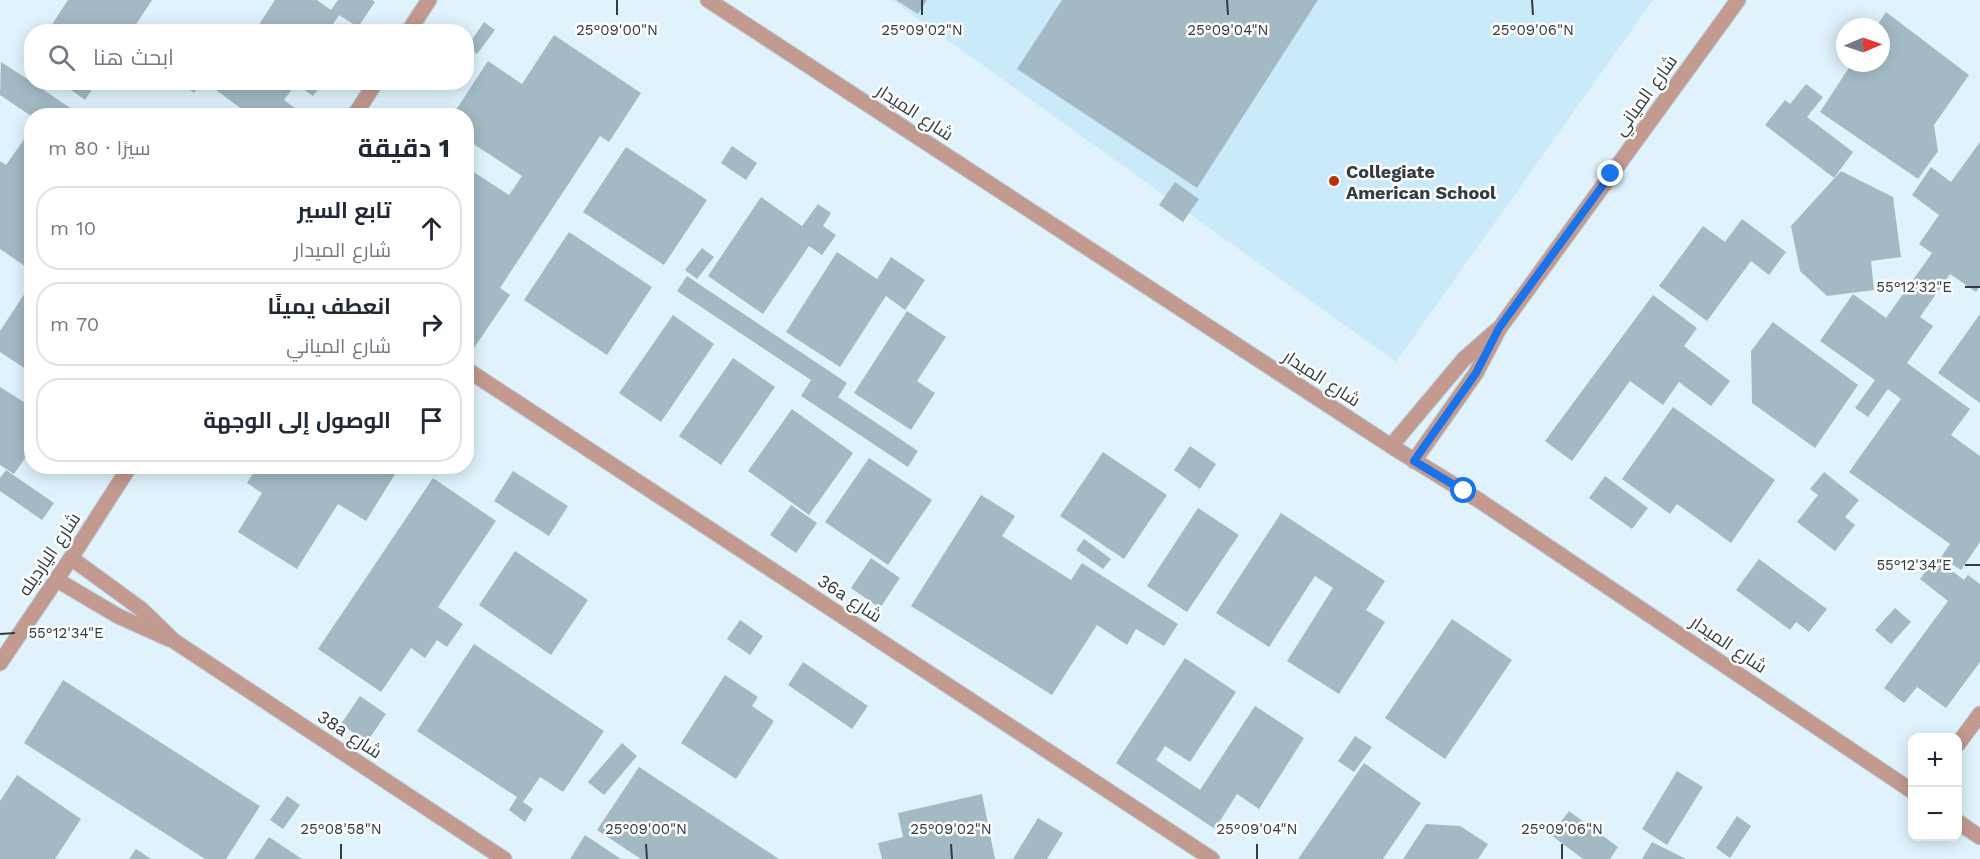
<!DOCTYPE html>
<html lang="ar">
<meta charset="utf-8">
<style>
:root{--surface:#fff;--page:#f2f2f3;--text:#1f2937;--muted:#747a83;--line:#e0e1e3}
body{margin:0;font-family:"Work Sans",Cairo,sans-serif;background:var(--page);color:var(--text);direction:rtl}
.controls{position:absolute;right:18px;bottom:18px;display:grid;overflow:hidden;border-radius:12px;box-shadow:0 3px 15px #0003}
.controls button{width:54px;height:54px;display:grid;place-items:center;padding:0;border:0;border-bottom:2px solid var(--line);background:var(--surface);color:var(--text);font:30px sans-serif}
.compass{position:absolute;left:1836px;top:18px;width:54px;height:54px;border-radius:50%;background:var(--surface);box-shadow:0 3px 15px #0003;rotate:88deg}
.stop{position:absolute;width:18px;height:18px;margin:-14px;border:4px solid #1a73e8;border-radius:50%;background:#fff}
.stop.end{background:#1a73e8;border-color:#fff;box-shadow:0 2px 6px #0008}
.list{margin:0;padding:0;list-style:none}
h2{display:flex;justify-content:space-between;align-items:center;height:78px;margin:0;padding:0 24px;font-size:26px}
h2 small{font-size:20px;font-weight:400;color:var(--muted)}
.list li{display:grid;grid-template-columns:39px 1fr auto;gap:18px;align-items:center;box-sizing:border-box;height:84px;margin:0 12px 12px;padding:0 12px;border:2px solid var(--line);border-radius:24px}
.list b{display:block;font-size:22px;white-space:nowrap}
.list p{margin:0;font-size:20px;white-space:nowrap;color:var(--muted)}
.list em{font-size:20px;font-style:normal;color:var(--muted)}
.icon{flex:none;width:33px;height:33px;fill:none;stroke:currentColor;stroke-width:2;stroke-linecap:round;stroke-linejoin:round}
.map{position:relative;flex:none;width:1980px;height:859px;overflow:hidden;direction:ltr}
.search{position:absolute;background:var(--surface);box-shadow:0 3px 15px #0003;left:24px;top:24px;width:450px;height:66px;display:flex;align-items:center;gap:15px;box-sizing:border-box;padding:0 21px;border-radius:24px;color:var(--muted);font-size:22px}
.panel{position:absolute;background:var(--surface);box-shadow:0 3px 15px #0003;left:24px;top:108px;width:450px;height:366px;border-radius:24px;direction:rtl}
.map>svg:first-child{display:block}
</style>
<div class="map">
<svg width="1980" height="859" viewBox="0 0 1980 859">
<rect width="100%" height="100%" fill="#e0f3fd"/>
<path fill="#caeafa" d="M892,0H1653L1396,362Z"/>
<path fill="#a3bac5" d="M68,0H152L131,32H47Z
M275,0H317L331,10L338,0H372L375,2L358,27L339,15L328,32H272L260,23Z
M896,0H927L918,14Z
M1062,0H1318L1197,188L1017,69Z
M1886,12L1969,75L1934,125L1938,151L1918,179L1820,112L1852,63H1881V27H1876Z
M484,22L495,30L477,54L467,47Z
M554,35L641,93L609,142L600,136L500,288L510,295L474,348L466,343V260L468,257L466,255V167L509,195L522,176L466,139V116H452L488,61L522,84Z
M1,62L32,82L82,116H31L0,95Z
M60,82H97L85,100Z
M180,82H201L194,93Z
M222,82H323L313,96L296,84L284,100L299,111L296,116H251L216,90Z
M1806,84L1823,97L1807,117L1853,152L1834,178L1765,125L1785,100L1790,104Z
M30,131L32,132V271L0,249V161L6,165Z
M1980,142V286L1976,292L1950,274L1920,317L1933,326L1907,363L1970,409L1951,435L1980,456V542L1961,570L1941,557L1950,544L1849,472L1901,399L1888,389L1868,417L1855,408L1875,380L1820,341L1853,294L1886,318L1932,253L1919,244L1939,215L1912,195L1931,167L1951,182Z
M732,146L757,163L746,180L721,163Z
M626,147L707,200L664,265L583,212Z
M1841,171L1893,197L1901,257L1871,261L1874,290L1827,296L1800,271L1791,226Z
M1175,182L1199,199L1183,222L1159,205Z
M761,197L802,226L818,204L831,213L823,226L836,235L822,255L809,246L763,314L708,276Z
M1742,219L1786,252L1769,275L1751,261L1707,321L1659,286L1703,226L1725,242Z
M569,232L652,287L607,355L524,300Z
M702,248L714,257L697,279L685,270Z
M837,252L877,279L891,257L925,280L905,310L886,296L840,367L786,332Z
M687,276L847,383L838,397L918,451L908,467L801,396L811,380L677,291Z
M25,293L32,297V373L0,352V331Z
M1653,295L1697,328L1684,346L1730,381L1711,406L1679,382L1663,405L1630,381L1572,461L1545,441Z
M907,311L946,337L917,381L935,393L911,430L854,393Z
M1980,314V403L1938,373Z
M673,315L714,344L661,422L619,393Z
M1773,322L1858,385L1815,448L1752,403L1751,351Z
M733,358L775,387L721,465L679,436Z
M0,387L32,407V448L14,474L0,465Z
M1673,407L1775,480L1731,543L1677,504L1670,514L1622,479Z
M792,409L853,453L809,515L748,471Z
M1190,446L1216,464L1200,489L1174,470Z
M1103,452L1167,495L1124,559L1060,516Z
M869,458L932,500L888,565L825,522Z
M257,466H400L366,521L338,504L297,569L238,532L262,493L247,483Z
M6,470L54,503L42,520L0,491V478Z
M513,471L568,506L549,536L494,501Z
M1824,472L1859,500L1845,517L1855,525L1835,551L1797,522L1818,495L1810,489Z
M1605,476L1648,508L1632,529L1589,498Z
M433,478L496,521L438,607L463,624L447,647L437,640L425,658L411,648L381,692L318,649Z
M981,495L1015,516L1002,536L1071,580L1082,563L1178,624L1164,646L1136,629L1127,645L1097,625L1052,695L911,606Z
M791,505L817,523L796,553L770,535Z
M1198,508L1239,535L1187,612L1147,586Z
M1281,513L1385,581L1366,610L1385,622L1339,694L1287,661L1333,588L1315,576L1269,647L1216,613Z
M1084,539L1111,559L1103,569L1076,550Z
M515,551L588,600L551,655L479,605Z
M871,558L900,578L880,608L851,588Z
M1935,558L1964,580L1968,575L1980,584V662L1946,708L1917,687L1904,703L1884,688L1948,601L1920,579Z
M1759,559L1827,609L1809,632L1796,622L1790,630L1736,590Z
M1895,608L1911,622L1891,644L1875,630Z
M1452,619L1512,660L1445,759L1385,718Z
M740,620L763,636L750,655L727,639Z
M474,644L604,731L563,792L540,777L523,802L533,809L525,822L509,810L517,797L417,731Z
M1185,658L1236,692L1190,762L1165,746L1156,760L1200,790L1255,706L1304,738L1259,809L1237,794L1215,829L1116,763Z
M803,662L868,706L852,729L788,685Z
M725,675L758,697L752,706L774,721L736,779L681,743Z
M63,680L260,806L226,859H205L24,743Z
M360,696L386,714L367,742L341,724Z
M1355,736L1372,747L1354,772L1338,761Z
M622,743L637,756L604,795L588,782Z
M1364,763L1421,803L1383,859H1298Z
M639,767L779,859H641L597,830Z
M1677,771L1703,787L1667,845L1642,829Z
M17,775L81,819L55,859H0V801Z
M982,794L995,859H882L878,843L903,837L898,813Z
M287,796L300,805L283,829L270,820Z
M1569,811L1618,847L1610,859H1583L1551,835Z
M1737,816L1751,826L1730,858L1716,848Z
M1038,818L1063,833L1047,859H1013Z
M1426,824L1460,826L1488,844L1478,859H1403Z
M585,835L621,859H570Z
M269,837L302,859H254Z
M1652,842L1686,859H1642Z
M136,849L151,859H129Z"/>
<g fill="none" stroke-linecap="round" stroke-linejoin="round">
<g stroke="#bdced7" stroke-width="17">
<path id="minor" d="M708,0L1391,446L1480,501L1912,791
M408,32L429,0
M354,116L376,82
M466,369L1212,859
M1391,446L1464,359L1497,330
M1414,461L1476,373L1499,329L1738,0
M71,558L141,609L174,641L504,859
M57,580L118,616L169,639
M0,663L71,558L130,466
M1958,744L1980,714
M1958,822L1980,837"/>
</g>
<use href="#minor" stroke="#c29a90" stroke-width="15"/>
</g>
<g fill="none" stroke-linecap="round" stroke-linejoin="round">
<path stroke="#1a73e8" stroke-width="8" d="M1464,491L1414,461L1476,373L1499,328L1611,174"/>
</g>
<path fill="none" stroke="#333c41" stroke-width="2" d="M617,0V15M922,0V15M1227,0L1228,15M1532,0L1533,15M1965,287H1980M1965,565H1980M0,634L15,633M341,844V859M646,844L647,859M951,844L952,859M1257,844V859M1562,844V859"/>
<circle fill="#b93003" stroke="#fcfcfc" stroke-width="2" cx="1334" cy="181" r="6"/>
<g text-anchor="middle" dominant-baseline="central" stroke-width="5" stroke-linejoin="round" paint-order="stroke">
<g font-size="18" fill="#333c41" stroke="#fcfcfc">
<text transform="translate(1645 95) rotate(-54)">شارع المياني</text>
<text transform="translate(915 112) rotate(33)">شارع الميدار</text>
<text transform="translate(1322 378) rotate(33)">شارع الميدار</text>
<text transform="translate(49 554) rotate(-56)">شارع اليارديله</text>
<text transform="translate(850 598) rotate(33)">36a شارع</text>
<text transform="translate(1729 644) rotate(34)">شارع الميدار</text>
<text transform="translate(350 734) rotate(33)">38a شارع</text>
</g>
<g font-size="18" font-weight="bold" fill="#333c41" stroke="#fcfcfc" text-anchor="start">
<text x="1346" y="171">Collegiate<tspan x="1346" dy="21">American School</tspan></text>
</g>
</g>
<g font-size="15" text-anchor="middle" fill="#333c41" stroke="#fcfcfc" stroke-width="5" stroke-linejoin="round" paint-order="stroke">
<text x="617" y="35">25°09'00"N</text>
<text x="922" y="35">25°09'02"N</text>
<text x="1228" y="35">25°09'04"N</text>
<text x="1533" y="35">25°09'06"N</text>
<text x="1914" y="292">55°12'32"E</text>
<text x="1914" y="570">55°12'34"E</text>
<text x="66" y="638">55°12'34"E</text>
<text x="341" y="834">25°08'58"N</text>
<text x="646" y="834">25°09'00"N</text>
<text x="951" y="834">25°09'02"N</text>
<text x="1257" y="834">25°09'04"N</text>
<text x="1562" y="834">25°09'06"N</text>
</g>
</svg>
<div class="controls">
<button>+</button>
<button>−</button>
</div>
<svg class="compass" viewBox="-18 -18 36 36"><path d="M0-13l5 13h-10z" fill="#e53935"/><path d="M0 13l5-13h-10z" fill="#747a83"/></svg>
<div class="stop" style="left:1464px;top:491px"></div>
<div class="stop end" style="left:1611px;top:174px"></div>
<div class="search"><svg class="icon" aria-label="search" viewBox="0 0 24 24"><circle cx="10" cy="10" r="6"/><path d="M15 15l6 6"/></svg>ابحث هنا</div>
<section class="panel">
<h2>1 دقيقة<small>سيرًا · 80 m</small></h2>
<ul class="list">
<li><svg class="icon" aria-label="ahead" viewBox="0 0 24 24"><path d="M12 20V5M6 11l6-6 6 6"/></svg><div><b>تابع السير</b><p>شارع الميدار</p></div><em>10 m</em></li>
<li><svg class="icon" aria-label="right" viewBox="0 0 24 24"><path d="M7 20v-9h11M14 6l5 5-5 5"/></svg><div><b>انعطف يمينًا</b><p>شارع المياني</p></div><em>70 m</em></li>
<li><svg class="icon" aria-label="arrive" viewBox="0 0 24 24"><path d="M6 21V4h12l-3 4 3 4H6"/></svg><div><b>الوصول إلى الوجهة</b></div></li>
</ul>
</section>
</div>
